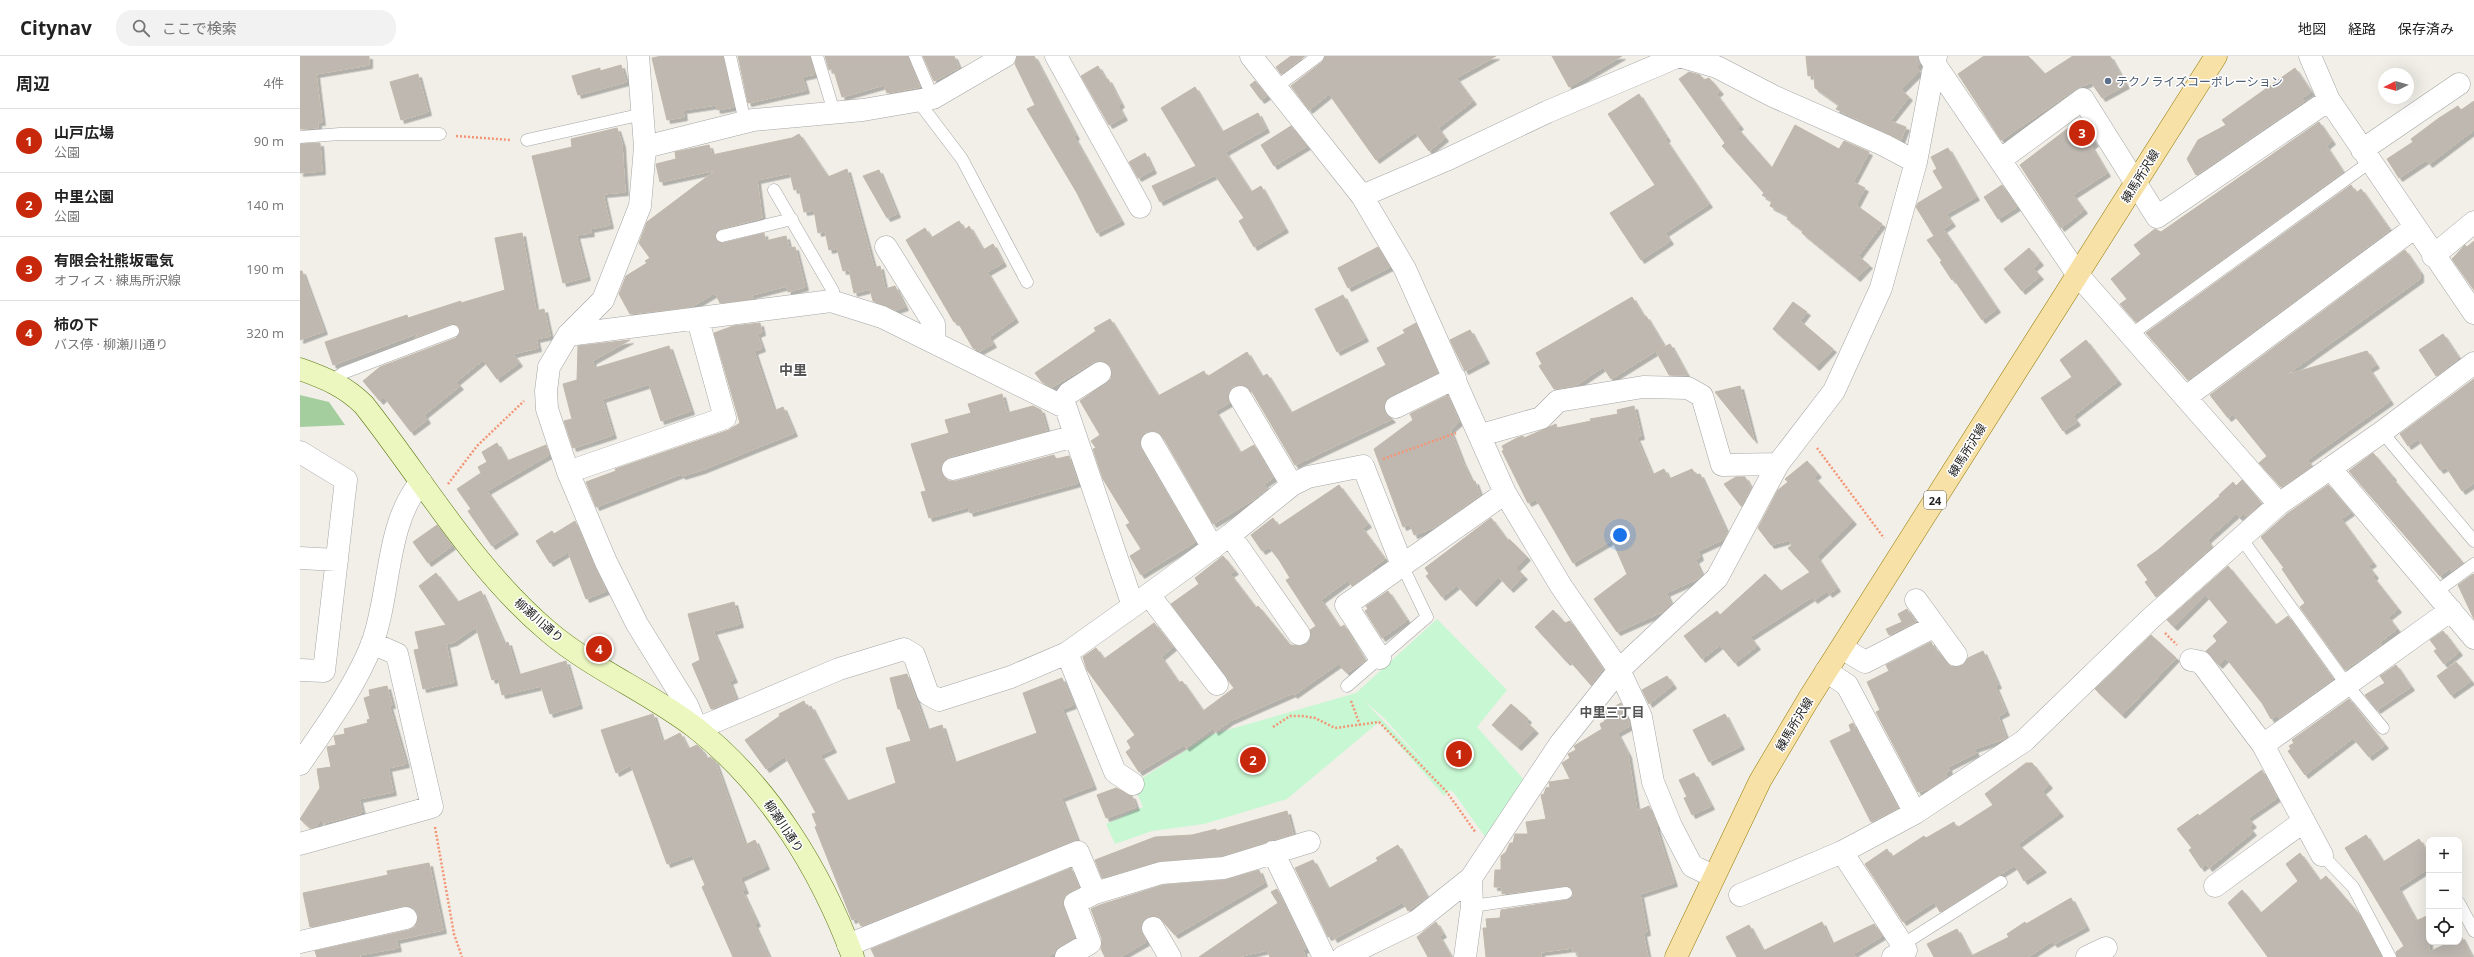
<!DOCTYPE html>
<html lang="ja">
<meta charset="utf-8">
<style>
:root{--surface:#fff;--page:#f2f2f2;--text:#222;--muted:#767676;--line:#e0e0e0;--accent:#c7270a}
body{margin:0;font-family:"Open Sans","Noto Sans JP",sans-serif;background:var(--page);color:var(--text)}
.controls{position:absolute;right:12px;bottom:12px;display:grid;overflow:hidden;border-radius:8px;box-shadow:0 4px 16px #0002}
.controls button{width:36px;height:36px;display:grid;place-items:center;padding:0;border:0;border-bottom:1px solid var(--line);background:var(--surface);color:var(--text);font:20px sans-serif}
.compass{position:absolute;left:2078px;top:12px;width:36px;height:36px;border-radius:50%;background:var(--surface);box-shadow:0 4px 16px #0002;rotate:264deg}
.you{position:absolute;left:1320px;top:479px;width:14px;height:14px;margin:-10px;border:3px solid #fff;border-radius:50%;background:#1a73e8;box-shadow:0 0 0 6px #1a73e833}
.badge{display:grid;place-items:center;width:26px;height:26px;border-radius:50%;background:var(--accent);color:#fff;font-size:13px;font-weight:700}
.pin{position:absolute;translate:-50% -50%;border:2px solid #fff;box-shadow:0 1px 4px #0006}
.list{margin:0;padding:0;list-style:none}
h2{display:flex;justify-content:space-between;align-items:center;height:52px;margin:0;padding:0 16px;font-size:17px}
h2 small{font-size:13px;font-weight:400;color:var(--muted)}
.list li{display:grid;grid-template-columns:26px 1fr auto;gap:12px;align-items:center;box-sizing:border-box;height:64px;padding:0 16px;border-top:1px solid var(--line)}
.list b{display:block;font-size:15px;white-space:nowrap}
.list p{margin:0;font-size:13px;white-space:nowrap;color:var(--muted)}
.list em{font-size:13px;font-style:normal;color:var(--muted)}
.icon{flex:none;width:22px;height:22px;fill:none;stroke:currentColor;stroke-width:2;stroke-linecap:round;stroke-linejoin:round}
.map{position:relative;flex:none;width:2174px;height:901px;overflow:hidden}
header{display:flex;align-items:center;gap:24px;box-sizing:border-box;height:56px;padding:0 20px;background:var(--surface);border-bottom:1px solid var(--line)}
header strong{font-size:19px}
nav{display:flex;gap:22px;margin-inline-start:auto;font-size:14px}
.search{width:280px;height:36px;background:var(--page);display:flex;align-items:center;gap:10px;box-sizing:border-box;padding:0 14px;border-radius:16px;color:var(--muted);font-size:15px}
main{display:flex}
aside{flex:1;background:var(--surface)}
.map>svg:first-child{display:block}
</style>
<header>
<strong>Citynav</strong>
<div class="search"><svg class="icon" aria-label="search" viewBox="0 0 24 24"><circle cx="10" cy="10" r="6"/><path d="M15 15l6 6"/></svg>ここで検索</div>
<nav><a>地図</a><a>経路</a><a>保存済み</a></nav>
</header>
<main>
<aside>
<h2>周辺<small>4件</small></h2>
<ul class="list">
<li><span class="badge">1</span><div><b>山戸広場</b><p>公園</p></div><em>90 m</em></li>
<li><span class="badge">2</span><div><b>中里公園</b><p>公園</p></div><em>140 m</em></li>
<li><span class="badge">3</span><div><b>有限会社熊坂電気</b><p>オフィス · 練馬所沢線</p></div><em>190 m</em></li>
<li><span class="badge">4</span><div><b>柿の下</b><p>バス停 · 柳瀬川通り</p></div><em>320 m</em></li>
</ul>
</aside>
<div class="map">
<svg width="2174" height="901" viewBox="0 0 2174 901">
<defs>
<filter id="shadow"><feDropShadow dx="3.5" dy="3.5" stdDeviation="0" flood-color="#0004"/></filter>
</defs>
<rect width="100%" height="100%" fill="#f1efe8"/>
<path fill="#a5ce9f" d="M0,339L29,346L45,369L0,371Z"/>
<path fill="#c8f7d3" fill-rule="evenodd" d="M1137,563L1207,634L1177,671L1226,726L1186,782L1154,737L1150,734L1144,740L1079,666L987,743L904,768L852,775L815,788L806,768L843,751L833,728L910,679L1056,637ZM1063,644L1083,661L1132,715Z"/>
<path fill="#beb8b1" stroke="#c2b8ab" filter="url(#shadow)" d="M0,0H69V9L16,18L22,66H18V72L0,73Z
M362,0H423L434,51L417,54L416,49L383,54L384,61L367,64L352,2Z
M438,0H510L515,18L502,21L506,34L448,47Z
M525,0H608L620,31L587,37L584,29L542,41L533,12L529,14Z
M623,0H654L659,12L634,25Z
M717,0H734L776,80L774,81L821,165L797,177L777,137L727,53L735,49L715,8Z
M991,0H1005L981,18L976,11Z
M1025,0H1196L1156,22L1173,45L1138,72L1145,82L1129,95L1115,76L1076,104L1029,38L1009,54L991,30L1022,6Z
M1252,0H1322L1269,31Z
M1506,0H1618L1620,8L1616,12L1620,15L1601,34L1609,41L1590,65L1606,71L1601,84L1536,53L1539,49L1515,32L1514,19L1508,20Z
M1684,0H1728L1745,18L1773,0H1810L1826,29L1802,42L1791,26L1776,33L1701,84L1658,18Z
M321,9L326,26L278,39L272,20L300,12V15Z
M798,10L806,24L808,23L821,48L818,50L824,61L809,69L781,20Z
M1995,12L2011,36L2002,42L2005,45L1896,119L1887,103L1898,84L1926,69L1922,64Z
M1389,16L1400,19L1404,24L1409,22L1420,35L1416,38L1440,70L1437,72L1472,112L1495,69L1539,93L1544,85L1569,96L1553,126L1565,132L1556,149L1582,168L1558,200L1569,209L1557,222L1502,177L1503,175L1487,163L1489,160L1470,150L1472,145L1462,139L1464,137L1422,90L1425,87L1379,23Z
M118,18L128,56L101,64L90,26Z
M955,25L967,40L961,44L950,29Z
M895,31L922,76L958,57L966,73L925,96L951,136L961,130L985,173L954,191L939,165L944,162L915,119L860,146L852,130L896,110L861,52Z
M1339,38L1367,82L1365,83L1409,148L1365,177L1370,185L1341,204L1310,157L1355,129L1308,58Z
M2174,45V74L2129,108L2126,104L2099,122L2087,103L2113,86L2111,83L2139,62L2158,50L2161,54Z
M1779,64L1795,87L1791,90L1807,117L1773,139L1784,154L1761,172L1720,109Z
M2019,66L2032,85L2026,90L2043,116L1836,266L1820,248L1827,243L1811,223L1841,198L1834,189L1855,173L1861,176Z
M991,70L1007,90L974,110L961,89Z
M317,72L322,88L325,136L303,138L310,169L290,173L291,177L276,179L287,221L263,227L232,100L272,91L271,83Z
M499,78L528,121L547,113L574,212L580,210L585,233L595,230L605,251L596,254L573,245L570,233L554,237L549,214L543,215L537,192L529,194L525,175L518,177L514,154L504,156L499,133L494,134L490,117L457,124L462,162L420,173L415,178V181L417,185L423,187L464,177L465,185L486,180L489,192L495,191L505,231L488,236L487,230L452,239L453,243L420,247L415,237L391,251L330,258L319,238L326,220L347,207L345,205L350,202L339,187L347,166L416,114L360,126L356,108L376,103L375,96L409,89L412,99L492,82Z
M20,87L22,115L0,117V88Z
M1648,92L1676,141L1646,158L1652,167L1643,173L1697,253L1682,264L1653,222L1652,224L1640,206L1642,205L1627,184L1634,180L1616,151L1618,147L1643,132L1633,115L1637,113L1631,101Z
M845,97L853,114L838,122L829,106Z
M579,114L597,158L587,162L563,120Z
M1702,129L1717,151L1698,163L1684,141Z
M2051,129L2056,137L2061,133L2090,174L1888,324L1846,277Z
M659,165L665,174L669,170L683,194L693,188L703,207L687,216L715,263L689,281L693,288L680,295L673,292L657,265L654,266L606,184L625,172L631,182Z
M222,177L236,255L244,253L250,280L236,283L238,292L213,298L219,307L197,323L183,304L156,326L160,330L124,359L127,364L111,376L84,341L80,345L63,325L80,311L156,282L160,276L158,269L150,268L114,282L121,276L33,309L25,286L107,259L108,262L161,245V247L205,234L195,182Z
M2174,185V234L2152,203L2165,189L2167,191Z
M1078,191L1090,211L1048,232L1038,212Z
M1729,192L1740,206L1733,212L1740,220L1722,235L1704,213Z
M2105,194L2120,216V223L1986,319L2067,295L2076,309L2069,313L2090,345L2007,404L2012,410L1981,431L1959,407L1967,400L1933,358L1928,362L1910,339Z
M0,215H2L24,275L0,284Z
M1043,239L1065,282L1037,296L1015,253Z
M1332,241L1344,261L1346,260L1364,290L1311,323L1303,311L1275,330L1254,333L1239,310L1242,308L1236,297Z
M1493,246L1507,256L1500,265L1533,293L1516,311L1473,273Z
M810,263L858,340L904,315L907,321L947,296L962,321L967,318L991,357L1086,309L1077,292L1105,277L1103,274L1116,267L1138,317L1086,344L1085,356L1092,363L995,409L951,334L940,329L933,330L929,335V347L915,355L940,397L954,389L973,422L964,428L967,433L953,444L913,468L863,381L852,375L845,376L840,387L841,393L895,486L841,519L830,500L841,493L826,469L830,467L803,423L793,393L796,392L791,385L800,379L780,345L811,323V311L805,306H794L752,331L742,326L735,317L796,275L794,272Z
M460,267L462,276L457,278L462,292L454,295L474,355L483,351L494,377L402,414L382,420L381,418L296,451L286,426L316,415L315,413L429,374L440,367L414,277L433,270Z
M1170,274L1186,304L1165,315L1150,284Z
M2143,278L2159,302L2136,320L2119,294Z
M330,284L292,305L295,312L369,290L391,355L361,365L349,328L302,343L313,379L273,392L264,365L272,363L263,328L277,324L278,290Z
M1786,284L1818,325L1773,360L1777,366L1763,375L1741,342L1772,321L1760,304Z
M1370,288L1387,319H1369L1356,295Z
M2174,323V427L2162,435L2146,411L2140,414L2118,383L2108,390L2100,378Z
M1440,330L1454,384L1415,336Z
M702,338L707,357L733,350L741,354L747,375L649,401L641,410L644,422L649,425H656L754,399L756,403L769,400L778,427L670,457L668,451L629,462L621,436L626,435L611,388L649,377L645,364L671,357L668,348Z
M1148,339L1159,366L1150,374L1162,405L1172,426L1175,425L1180,439L1135,471L1114,479L1110,468L1103,471L1074,393L1113,364L1110,358Z
M1334,350L1341,380L1336,381L1352,419L1364,413L1369,423L1392,413L1396,419L1400,418L1427,477L1424,483L1398,495L1400,501L1395,504L1402,519L1397,523L1366,537L1371,548L1364,555L1317,576L1294,543L1327,518L1312,484L1273,507L1236,443L1228,447L1202,395L1204,394L1202,390L1217,382L1223,380L1224,382L1256,368L1257,372L1291,365L1290,363L1318,358L1317,354Z
M197,387L207,405L246,389L249,399L187,435L215,475L192,490L168,455L171,453L157,433L181,417L178,411L187,406L182,396Z
M2073,397L2093,421L2092,422L2163,507L2151,515L2150,512L2140,520L2049,415Z
M1507,405L1518,418L1514,421L1553,465L1517,501L1537,532L1529,538L1527,535L1514,544L1512,541L1450,581L1457,590L1435,607L1420,589L1402,603L1384,580L1417,555L1420,559L1465,518L1481,535L1510,516L1488,492L1492,489L1489,484L1471,489L1458,472L1478,434L1488,426L1485,423Z
M1436,421H1445L1451,432L1441,450L1424,428Z
M1942,424L1961,447L1946,461L1943,458L1939,461L1936,458L1907,484L1912,491L1856,541L1845,526L1848,524L1837,509L1858,494L1920,440L1919,439L1933,426L1936,430Z
M1039,429L1068,468L1062,472L1085,503L1072,512L1074,514L1052,530L1048,524L1021,544L1040,572L1044,569L1065,605L1047,617L1038,608L994,639L993,637L930,665L915,676L913,672L886,692L884,689L839,716L826,696L831,692L827,685L835,679L787,614L783,601L796,592L804,603L854,567L873,591L861,601L879,627L882,625L903,655L934,632L871,548L899,528L895,522L923,500L935,515L930,518L956,552L958,550L990,589L1000,590L1006,588L1010,583V574L1016,570L986,524L990,522L979,504L969,491L962,495L951,479L973,462L978,470Z
M2028,429L2051,456L2041,463L2073,507L2068,510L2075,519L2073,521L2098,553L2088,561L2097,573L2080,586L2082,588L2045,614L2000,551L2005,547L1982,513L1984,512L1961,481L1987,458Z
M1191,462L1208,485L1209,483L1227,501L1216,512L1224,520L1210,533L1199,521L1173,547L1157,529L1142,541L1126,520L1129,518L1125,512Z
M275,465L306,535L286,543L268,496L250,507L236,485L252,475L254,478Z
M137,469L152,490L128,507L113,486Z
M1928,510L1976,569L1988,560L2033,623L1979,662L1977,659L1971,663L1962,647L1926,602L1919,609L1906,595L1917,585L1913,580L1928,566L1906,539L1874,571L1867,564Z
M136,517L158,546L181,535L204,588L208,586L218,619L266,605L279,649L250,658L241,630L202,639L198,622L192,624L176,571L154,586L146,588L154,626L123,633L114,594L119,593L115,576L146,569L119,530Z
M2173,518L2174,519V563L2158,529Z
M1088,535L1107,564L1082,582L1065,555L1068,553L1066,550Z
M434,546L440,568L413,575L434,623L429,625L436,643L411,653L392,608L400,604L388,558Z
M1607,553L1616,566L1589,579L1586,573L1602,566L1598,558Z
M1253,554L1265,567L1270,565L1303,613L1291,629L1269,604L1267,606L1235,571Z
M2143,575L2159,596L2144,608L2134,595L2137,593L2130,584Z
M1851,579L1876,602L1822,659L1795,633Z
M1631,586L1636,596L1638,595L1651,611L1663,609L1668,602L1683,595L1698,629L1695,630L1706,656L1698,660L1706,682L1674,693L1676,697L1648,711L1649,715L1645,717L1647,721L1631,732L1618,736L1576,656L1580,654L1567,626L1589,615L1586,609Z
M2156,606L2171,625L2151,639L2137,620Z
M2096,609L2111,631L2077,654L2065,639L2085,627L2080,620Z
M607,618L627,674L642,669L654,707L737,677L723,637L762,622L773,649L762,653L793,730L761,742L777,784L561,870L557,862L552,864L515,771L517,770L512,758L516,757L485,700L466,713L445,684L480,660L479,658L504,645L507,652L511,650L533,693L520,699L547,745L596,727L586,692L611,685L600,653H598L590,622Z
M1367,620L1373,629L1349,648L1342,634Z
M87,630L92,649H89L106,708L88,712L93,736L59,743L62,756L59,758L24,767L20,764L16,771L10,772L0,763L20,732L17,713L31,711L27,691L36,689L34,680L45,678L44,673L68,667L67,664L70,663L64,642L70,640L69,634Z
M2049,643L2085,689L2069,701L2053,682L2005,719L1988,695L1991,693L1989,690L1994,687L1992,684Z
M1321,647L1330,670L1317,677L1328,698L1337,755L1349,750L1358,770L1356,771L1374,827L1340,838L1347,876L1343,877L1348,901H1278V896H1273V892L1241,896V901H1186L1183,872H1187L1186,863L1200,862L1201,854L1267,844L1273,840L1272,833L1265,830L1202,838V831H1194L1195,814H1201V800L1206,796L1210,787H1213L1215,778H1228L1226,766L1246,763L1241,739L1244,738L1246,732L1250,731L1249,726L1270,723L1262,707L1270,702L1268,698L1276,694L1274,690L1302,673L1300,668L1305,665L1301,658Z
M1211,648L1228,663L1226,666L1235,674L1218,691L1192,669Z
M353,658L362,686L380,677L388,693L397,689L402,694L406,703L410,701L415,705L445,789L455,784L466,810L440,822L445,834L442,835L457,867L454,868L469,901H433L402,831L405,829L392,799L367,808L331,709L316,717L301,674Z
M1425,658L1441,690L1409,706L1393,674Z
M1553,667L1598,752L1571,766L1530,685L1551,675L1549,669Z
M1726,707H1732L1749,729L1742,735L1760,757L1718,788L1743,813L1724,825L1715,809L1640,856L1634,846L1603,866L1565,808L1587,793L1592,801L1624,780L1626,782L1654,766L1657,772L1693,749L1685,738Z
M1962,714L1977,742L1948,762L1953,768L1949,771L1953,776L1909,812L1906,808L1901,812L1889,794L1892,792L1877,773L1898,758L1899,760Z
M1394,717L1411,750L1392,759L1384,742L1387,741L1379,724Z
M816,732L832,740L836,751L806,762L797,739Z
M987,755L993,778L922,800L860,805L802,822L795,804L855,781L892,779L916,773V775Z
M2066,779L2083,806L2119,783L2129,799V812L2098,832L2116,865L2129,859V896L2150,886H2159V881L2161,880L2172,901H2097L2096,896L2104,890L2045,792Z
M1098,789L1127,841L1108,855L1103,846L1034,883L1032,879L1028,881L995,812L1013,804L1028,833L1078,805L1076,802Z
M2000,797L2020,825L2026,820L2058,857L2082,901H1968L1928,847L1942,834L1961,857L1998,825L1986,808Z
M129,807L143,874L96,884L98,892L59,899L60,901H17L15,895L109,874L115,871L118,860L115,853L103,850L10,871L3,837L88,819L87,815Z
M771,812L779,831L765,839L763,846L775,882L747,901H575L571,893Z
M959,814L964,827L875,879L859,861L853,860L842,866L841,872L846,886L820,901H805L801,893L802,883L791,853L800,849L863,829L925,824Z
M977,833L1006,893L1003,894L1005,901H970L967,894L938,901H899L978,847L971,836Z
M1771,842L1786,871L1754,888L1752,885L1728,901H1634L1627,888L1657,873L1671,900L1709,881L1707,878L1725,866L1726,868Z
M1136,866L1143,878L1139,880L1151,901H1128L1117,881Z
M1522,866L1532,888L1574,868L1582,880L1553,898L1555,901H1437L1426,881L1449,869L1463,895Z"/>
<g fill="none" stroke-linecap="round" stroke-linejoin="round">
<g stroke="#a5a5a5" stroke-width="13">
<path id="lane" d="M430,0L445,66
M517,0L534,56
M615,0L633,42
M975,32L1018,0
M618,45L662,103L727,226
M0,81L40,78H140
M227,84L343,58
M474,134L533,235L531,245
M422,180L492,163
M1829,280L2070,106
M32,325L43,317L153,275
M2082,376L2174,485
M1941,482L2047,629L2083,672
M2136,536L2174,508
M1047,630L1127,561L1102,509
M2022,799L2053,831L2090,901
M2159,847L2174,875
M1172,850L1266,837
M1602,889L1701,826"/>
</g>
<g stroke="#a5a5a5" stroke-width="23">
<path id="street" d="M756,0L840,151
M951,0L1062,140L1105,213L1205,437L1261,530L1319,614L1341,661L1353,726L1371,770L1392,810L1413,820
M2010,0L2029,44L2174,257
M1630,1L1778,219L1979,448
M345,91L453,64L563,54L633,42L705,0
M2062,94L2159,28
M1700,104L1783,43L1857,161L2029,44
M1062,140L1146,104L1247,56L1379,0L1417,11L1473,40L1584,89L1616,106
M586,191L634,268V285
M2133,200L2174,166
M268,279L531,245L582,261L766,352L833,550L767,597L711,621L639,644L628,638L614,599L604,593L539,613L397,673L387,649L337,568L306,506L268,416L247,353L246,335L249,311L268,279L303,244L340,150L345,91L338,0
M940,341L992,429
M1886,341L2114,172
M760,349L769,337L800,317
M1096,351L1155,322
M1181,379L1241,362L1258,345L1343,331L1388,332L1402,340L1422,409L1478,408
M852,387L913,492
M0,396L46,424L24,615L0,614
M2030,412L2174,582
M653,413L775,380
M268,416L425,362L398,264
M930,479L999,578
M0,502L37,504
M849,539L917,628
M833,550L930,479L992,429L1008,421L1063,410L1102,509
M1635,570L1656,599
M1542,592L1565,606L1635,570L1616,544
M767,597L815,716L833,728
M1080,602L1046,549L1205,437
M1891,604L1901,606L1963,689L2022,799
M1526,615L1547,629L1615,757
M1963,689L2151,554
M0,708C26,670 55,631 72,588C91,537 85,468 121,426
M0,788L132,751L97,598L72,587
M973,796L1024,901
M1915,830L2004,765
M1440,839L1542,796
M853,872L870,901
M0,886L106,862
M548,889L778,796L795,837
M766,901L790,887L775,847L795,837L861,817L924,812L1009,786
M1043,901L1117,865L1171,822L1260,688L1319,614L1417,522L1478,408L1534,335L1581,232L1616,106L1636,0
M1165,901L1172,850L1171,822
M1593,901L1606,894L1542,796L1615,757L1724,685L1850,563L1979,448L2082,376L2174,307
M1787,901L1806,892"/>
</g>
<g stroke="#59750b" stroke-width="23">
<path id="secondary" d="M0,313C25,322 45,330 64,349C124,425 174,513 249,576C294,614 351,637 397,673C470,731 521,815 553,901"/>
</g>
<g stroke="#957c08" stroke-width="23">
<path id="primary" d="M1376,901L1460,725L1508,644L1916,0"/>
</g>
<path stroke="#f39676" stroke-width="2.5" stroke-dasharray="2 2" stroke-linecap="butt" d="M156,80L211,84
M1517,392L1584,482
M1083,403L1156,377
M148,428L177,390L224,345
M1865,577L1877,589
M1051,645L1060,669
M973,671L990,660H1002L1015,662L1035,672L1079,666L1146,735L1176,777
M135,771L154,878L162,901"/>
<use href="#lane" stroke="#fff" stroke-width="12"/>
<use href="#street" stroke="#fff" stroke-width="22"/>
<use href="#secondary" stroke="#ecf7c0" stroke-width="22"/>
<use href="#primary" stroke="#f7e1a6" stroke-width="22"/>
</g>
<circle fill="#5c6f8a" stroke="#fff" stroke-width="1.5" cx="1808" cy="25" r="4"/>
<g text-anchor="middle" dominant-baseline="central" stroke-width="3" stroke-linejoin="round" paint-order="stroke">
<rect fill="#fff" stroke="#646464" stroke-width="1" x="1624" y="435" width="22" height="18" rx="3"/>
<g font-size="11" font-weight="bold" fill="#212121">
<text x="1635" y="444">24</text>
</g>
<g font-size="12" fill="#4e5e75" stroke="#fff" text-anchor="start">
<text x="1816" y="25">テクノライズコーポレーション</text>
</g>
<g font-size="12" fill="#212121" stroke="#fff">
<text transform="translate(1840 120) rotate(-58)">練馬所沢線</text>
<text transform="translate(1667 394) rotate(-58)">練馬所沢線</text>
<text transform="translate(239 564) rotate(41)">柳瀬川通り</text>
<text transform="translate(1494 668) rotate(-59)">練馬所沢線</text>
<text transform="translate(484 770) rotate(56)">柳瀬川通り</text>
</g>
<g font-size="13" font-weight="bold" fill="#545454" stroke="#fff">
<text x="1312" y="656">中里三丁目</text>
</g>
<g font-size="14" font-weight="bold" fill="#545454" stroke="#fff">
<text x="493" y="313">中里</text>
</g>
</g>
</svg>
<div class="controls">
<button>+</button>
<button>−</button>
<button><svg class="icon" aria-label="locate" viewBox="0 0 24 24"><circle cx="12" cy="12" r="6"/><path d="M12 2v4M12 18v4M2 12h4M18 12h4"/></svg></button>
</div>
<svg class="compass" viewBox="-18 -18 36 36"><path d="M0-13l5 13h-10z" fill="#e53935"/><path d="M0 13l5-13h-10z" fill="#767676"/></svg>
<div class="you"></div>
<div class="pin badge" style="left:1159px;top:698px">1</div>
<div class="pin badge" style="left:953px;top:704px">2</div>
<div class="pin badge" style="left:1782px;top:77px">3</div>
<div class="pin badge" style="left:299px;top:593px">4</div>
</div>
</main>
